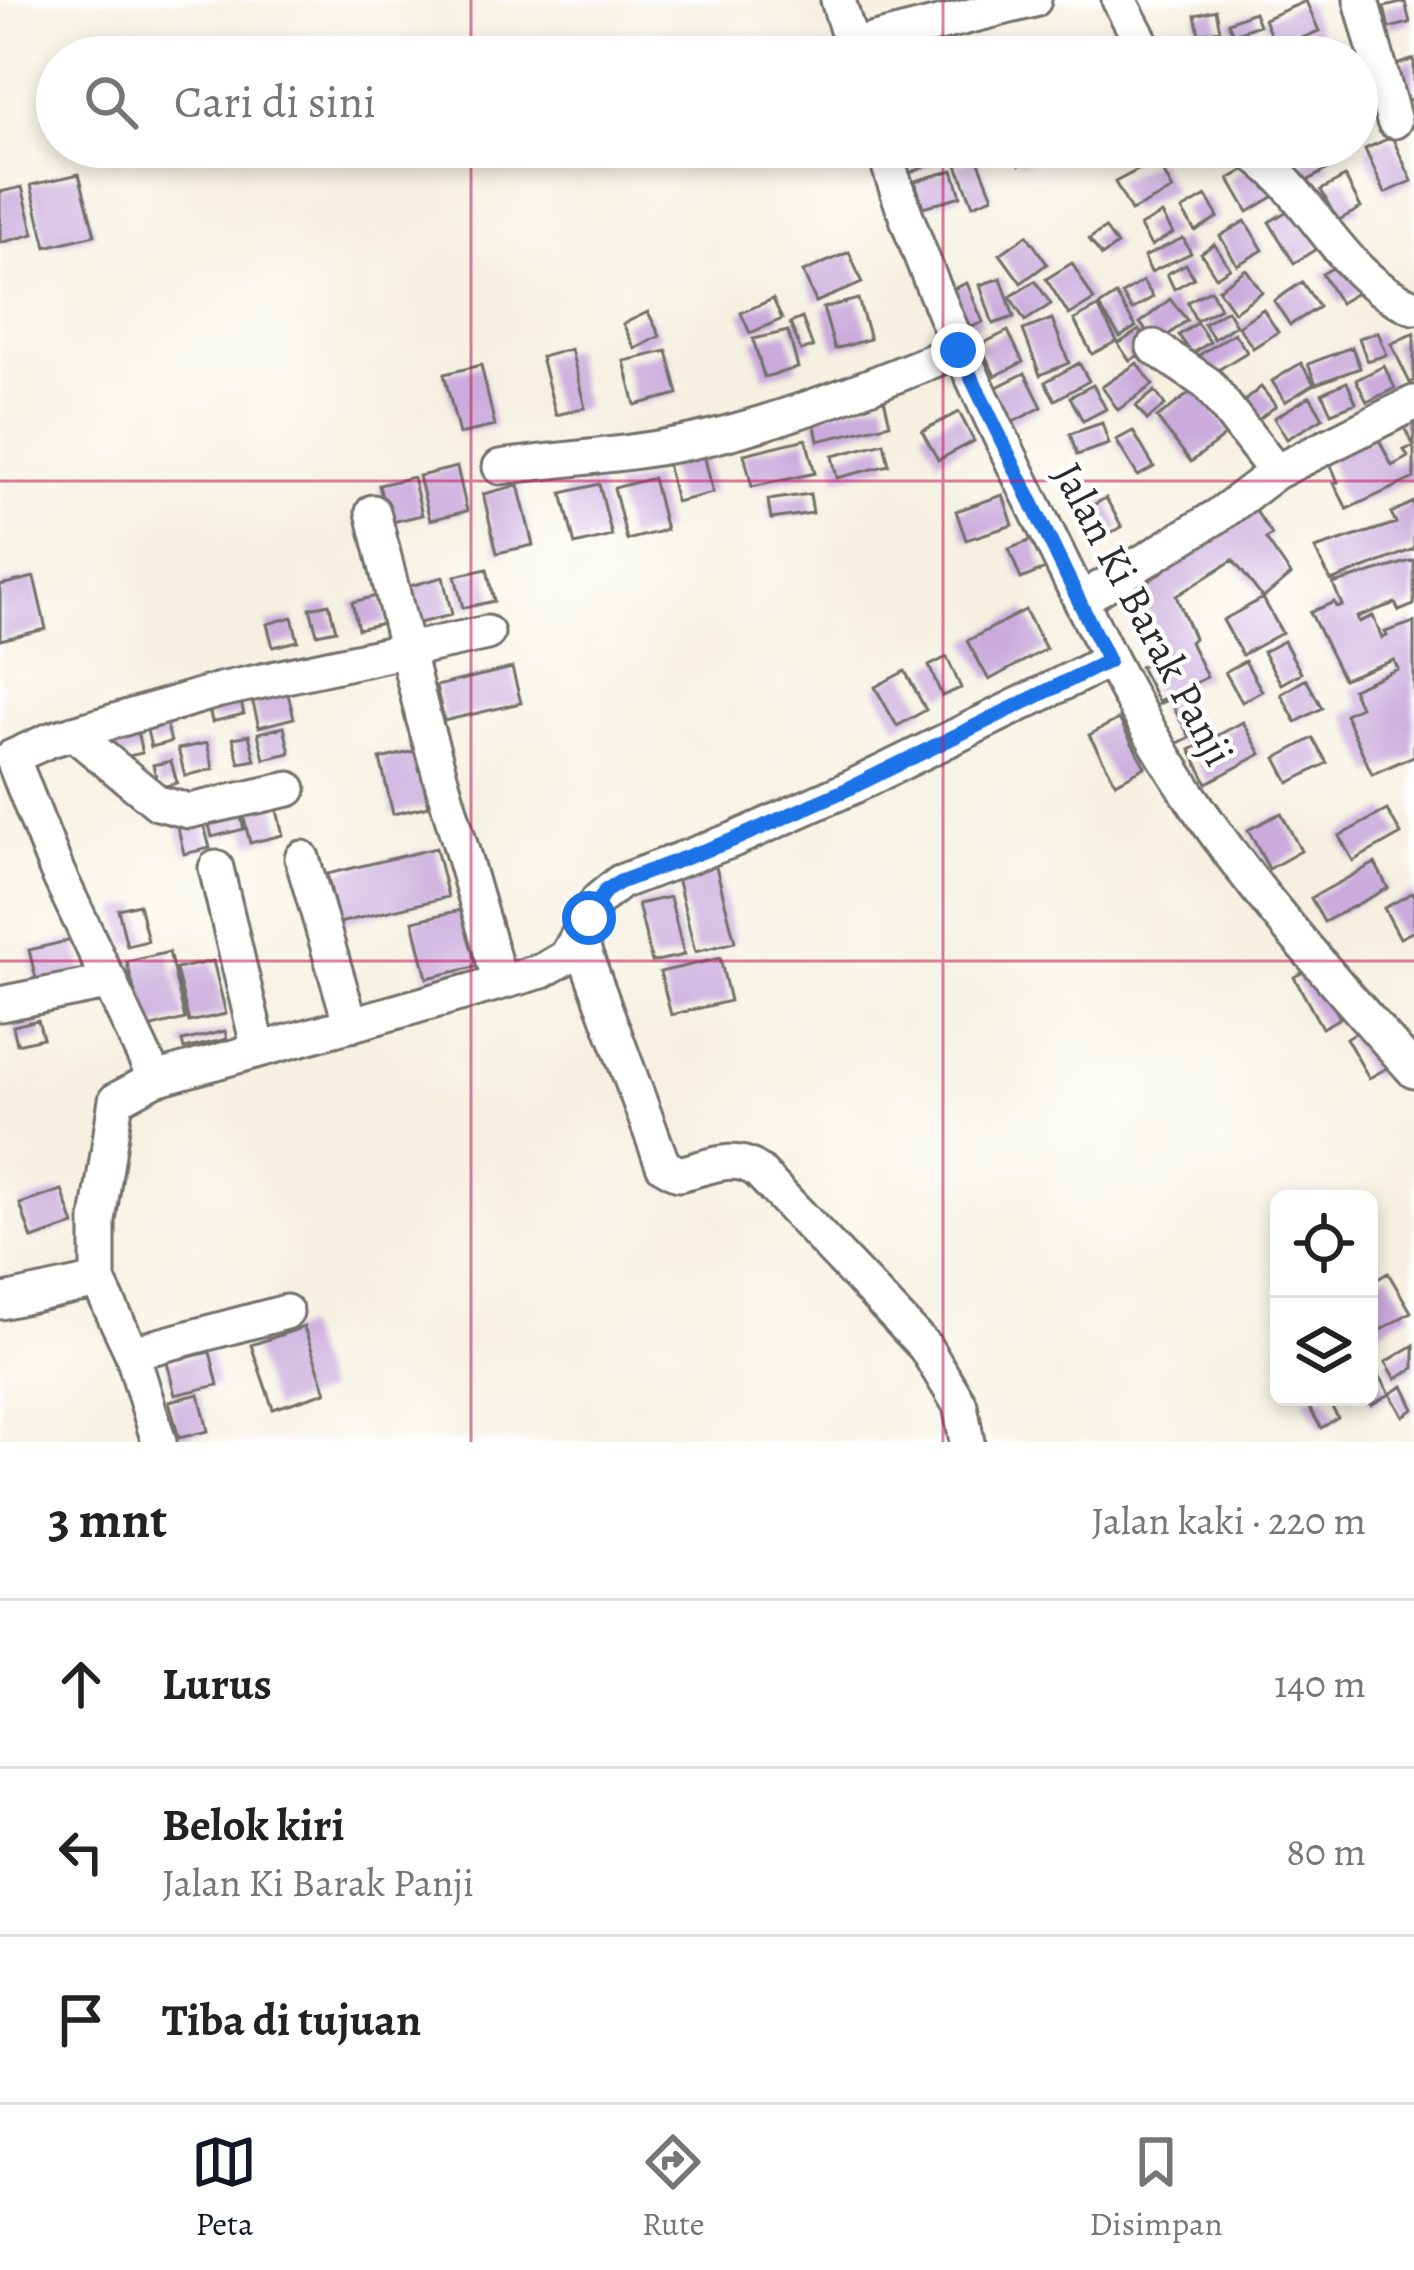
<!DOCTYPE html>
<html lang="id">
<meta charset="utf-8">
<style>
:root{--surface:#fff;--page:#f6f6f6;--text:#222;--muted:#767676;--line:#e0e0e0;--accent:#111827}
body{margin:0;font-family:Alegreya,serif;background:var(--page);color:var(--text)}
.controls{position:absolute;right:36px;bottom:36px;display:grid;overflow:hidden;border-radius:18px;box-shadow:0 6px 18px #0003}
.controls button{width:108px;height:108px;display:grid;place-items:center;padding:0;border:0;border-bottom:3px solid var(--line);background:var(--surface);color:var(--text);font:60px sans-serif}
.stop{position:absolute;width:36px;height:36px;margin:-27px;border:9px solid #1a73e8;border-radius:50%;background:#fff}
.stop.end{background:#1a73e8;border-color:#fff;box-shadow:0 3px 12px #0008}
.list{margin:0;padding:0;list-style:none}
h2{display:flex;justify-content:space-between;align-items:center;height:156px;margin:0;padding:0 48px;font-size:51px}
h2 small{font-size:39px;font-weight:400;color:var(--muted)}
.list li{display:grid;grid-template-columns:78px 1fr auto;gap:36px;align-items:center;box-sizing:border-box;height:168px;padding:0 48px;border-top:3px solid var(--line)}
.list b{display:block;font-size:45px;white-space:nowrap}
.list p{margin:0;font-size:39px;white-space:nowrap;color:var(--muted)}
.list em{font-size:39px;font-style:normal;color:var(--muted)}
.icon{flex:none;width:66px;height:66px;fill:none;stroke:currentColor;stroke-width:2;stroke-linecap:round;stroke-linejoin:round}
.map{position:relative;flex:none;width:1414px;height:1442px;overflow:hidden}
.search{position:absolute;background:var(--surface);box-shadow:0 6px 18px #0003;left:36px;right:36px;top:36px;height:132px;display:flex;align-items:center;gap:30px;box-sizing:border-box;padding:0 42px;border-radius:66px;color:var(--muted);font-size:45px}
.sheet{height:660px;background:var(--surface)}
nav{display:flex;justify-content:space-around;align-items:center;box-sizing:border-box;height:168px;border-top:3px solid var(--line);background:var(--surface);font-size:33px;color:var(--muted)}
nav a{display:grid;justify-items:center;gap:6px}
nav .on{color:var(--accent)}
.map>svg:first-child{display:block}
</style>
<div class="map">
<svg width="1414" height="1442" viewBox="0 0 1414 1442">
<rect width="100%" height="100%" fill="#fff"/>
<filter id="ink" filterUnits="userSpaceOnUse"><feTurbulence type="fractalNoise" baseFrequency=".00833" numOctaves="2"/><feDisplacementMap in="SourceGraphic" scale="24" xChannelSelector="R" yChannelSelector="G"/><feConvolveMatrix kernelMatrix="1 2 1 2 8 2 1 2 1" color-interpolation-filters="sRGB"/></filter>
<filter id="wash" filterUnits="userSpaceOnUse"><feTurbulence type="fractalNoise" baseFrequency=".004" numOctaves="4" result="noise"/><feDisplacementMap in="SourceGraphic" scale="48" xChannelSelector="R" yChannelSelector="G"/><feGaussianBlur stdDeviation="2.7" result="paint"/><feColorMatrix in="noise" values="0 0 0 0 0 0 0 0 0 0 0 0 0 0 0 0 0 1.4 0 .05"/><feComposite in="paint" operator="in"/></filter>
<g filter="url(#wash)">
<rect width="100%" height="100%" fill="#f5f0e0"/>
<g id="blocks">
<path fill="#caabdc" d="M1306,1L1319,31L1276,49L1264,19Z
M1405,2L1410,23L1389,28L1384,7Z
M1216,10L1220,30L1199,34L1195,15Z
M1254,12L1259,25L1233,34L1228,22Z
M1414,59V98L1401,103L1388,68Z
M1392,137L1412,181L1385,193L1365,149Z
M1012,147H1042L1045,154L1020,165Z
M932,148L938,162L907,174L901,160Z
M1322,153L1331,167L1302,184L1293,169Z
M977,157L993,197L973,205L957,165Z
M1157,160L1173,190L1131,211L1115,182Z
M1257,163L1276,195L1248,212L1229,179Z
M953,170L961,196L923,207L915,181Z
M79,174L95,235L46,247L31,185Z
M1345,177L1361,208L1337,221L1321,190Z
M22,187L34,234L0,243V192Z
M1206,196L1218,217L1195,231L1182,210Z
M1296,206L1321,246L1294,263L1269,222Z
M1162,214L1173,233L1151,246L1140,226Z
M1245,221L1263,250L1237,265L1220,236Z
M1105,228L1117,245L1102,256L1089,239Z
M1027,235L1047,264L1021,283L1000,254Z
M1183,238L1191,253L1151,272L1144,257Z
M1214,244L1230,268L1216,277L1201,253Z
M849,252L862,283L816,302L803,272Z
M1343,262L1360,291L1340,303L1322,274Z
M1072,263L1094,300L1069,315L1046,279Z
M1186,264L1194,278L1174,289L1167,274Z
M1246,269L1262,292L1234,312L1218,289Z
M1001,278L1014,317L993,324L980,285Z
M1035,281L1051,304L1025,321L1010,297Z
M1143,281L1153,297L1132,310L1122,294Z
M1302,282L1319,307L1290,325L1274,301Z
M967,283L983,322L965,330L948,291Z
M1211,290L1220,308L1196,321L1187,302Z
M1116,295L1136,327L1120,337L1099,306Z
M773,299L782,319L750,333L741,313Z
M858,299L870,339L835,349L823,308Z
M1170,299L1187,320L1157,344L1140,323Z
M1098,307L1117,341L1092,354L1074,320Z
M1263,309L1278,332L1253,348L1238,326Z
M1227,310L1236,325L1214,339L1204,324Z
M648,312L660,336L635,349L623,324Z
M802,318L813,347L801,351L790,323Z
M1052,319L1069,363L1040,375L1023,330Z
M1197,323L1210,342L1192,354L1179,335Z
M1139,330L1150,347L1130,361L1118,344Z
M788,331L798,368L764,377L753,339Z
M1008,331L1023,362L995,376L980,345Z
M1378,332L1387,355L1367,361L1359,338Z
M1234,333L1247,352L1210,375L1198,356Z
M1414,333V381L1410,383L1391,344Z
M1352,347L1360,368L1316,384L1308,364Z
M571,349L585,408L556,415L541,357Z
M667,351L678,394L635,405L624,361Z
M1079,363L1089,381L1055,400L1045,382Z
M1137,363L1153,385L1118,410L1102,387Z
M1301,363L1314,384L1285,402L1272,381Z
M481,365L495,426L459,434L444,374Z
M1384,366L1395,388L1367,402L1356,380Z
M1025,373L1042,407L1009,424L991,390Z
M1347,382L1356,403L1331,413L1322,393Z
M1093,385L1106,409L1083,421L1070,397Z
M1261,387L1276,406L1258,420L1243,402Z
M1196,388L1230,432L1191,462L1157,418Z
M1155,391L1165,405L1147,420L1136,406Z
M1310,396L1323,418L1287,439L1274,418Z
M884,399L890,424L818,441L813,416Z
M959,412L974,441L938,460L922,431Z
M1414,412V478L1347,509L1334,483L1338,482L1327,456L1377,436L1392,466L1408,457L1404,450L1414,446L1400,420Z
M1102,423L1109,444L1077,455L1070,434Z
M1133,431L1154,467L1138,476L1116,440Z
M806,439L815,473L752,487L744,454Z
M884,443L889,465L837,478L832,456Z
M704,454L713,493L676,502L667,463Z
M457,467L467,511L430,520L419,476Z
M413,477L422,515L388,523L379,485Z
M653,478L666,530L627,540L614,488Z
M599,484L612,536L575,545L562,493Z
M518,485L533,545L497,553L483,494Z
M810,494L813,513L771,519L768,500Z
M1003,495L1013,525L966,540L956,511Z
M1106,498L1122,527L1096,541L1080,512Z
M1248,499L1272,535L1266,539L1291,575L1263,598L1282,633L1242,655L1223,620L1263,598L1233,560L1176,596L1194,638L1190,642L1207,677L1158,701L1140,667L1152,661L1122,598L1162,572L1154,562Z
M1414,502V549L1331,581L1315,549L1396,523L1391,513Z
M1034,539L1045,569L1021,579L1009,549Z
M1414,560V605L1399,611L1395,603L1357,617L1359,622L1373,616L1382,638L1387,636L1385,632L1414,622V756L1372,774L1345,714L1360,707L1352,689L1398,669L1394,660L1343,679L1310,612L1334,602L1336,607L1342,605L1333,584Z
M487,569L494,601L463,608L455,576Z
M34,577L46,629L0,640V585Z
M443,577L452,615L415,624L406,587Z
M380,595L387,622L358,629L352,602Z
M329,604L336,630L317,634L310,608Z
M1025,610L1046,649L989,680L967,641Z
M292,617L298,641L273,647L267,624Z
M1284,641L1301,673L1281,684L1263,652Z
M947,657L961,688L942,696L929,666Z
M1245,661L1262,691L1242,702L1225,672Z
M512,668L521,703L444,721L436,686Z
M905,671L926,710L897,726L875,687Z
M1306,679L1322,708L1296,722L1281,694Z
M285,682L294,718L259,727L250,691Z
M240,699L244,714L212,722L209,707Z
M1169,699L1190,737L1176,744L1155,706Z
M164,714L171,742L151,747L144,718Z
M1119,719L1145,767L1116,783L1089,735Z
M135,722L142,753L112,760L104,730Z
M1243,722L1261,754L1207,783L1190,750Z
M284,727L290,753L264,759L258,733Z
M249,735L255,760L239,763L233,738Z
M1313,738L1327,763L1289,783L1276,758Z
M207,743L213,769L185,776L178,749Z
M415,751L429,806L393,814L380,759Z
M171,761L177,783L159,788L153,765Z
M274,798L283,835L250,843L241,806Z
M237,803L244,829L212,837L206,811Z
M1387,810L1401,834L1353,861L1339,836Z
M1281,813L1301,851L1269,869L1248,830Z
M202,818L210,848L184,854L177,824Z
M436,848L448,897L339,923L327,874Z
M715,863L735,942L695,952L676,873Z
M1375,863L1388,888L1324,922L1311,898Z
M1414,892V931L1400,938L1384,908Z
M670,897L684,955L652,962L638,904Z
M139,904L148,941L127,946L118,909Z
M474,907L488,964L427,978L413,921Z
M75,939L84,976L38,987L29,950Z
M169,952L185,1019L144,1029L127,962Z
M720,958L730,1001L671,1015L660,972Z
M213,961L226,1014L189,1022L176,969Z
M1312,967L1340,1018L1322,1028L1294,977Z
M38,1020L43,1038L17,1044L13,1026Z
M1365,1028L1387,1068L1369,1078L1346,1038Z
M225,1031L227,1039L184,1049L182,1041Z
M62,1190L74,1225L32,1239L20,1204Z
M1388,1273L1411,1312L1372,1335L1369,1284Z
M304,1327L326,1392L273,1409L251,1345Z
M1414,1345V1368L1396,1379L1386,1362Z
M210,1352L218,1385L175,1395L167,1362Z
M1374,1366L1390,1394L1371,1405L1367,1397L1369,1369Z
M1403,1386L1414,1409L1403,1416L1390,1394Z
M199,1394L208,1431L179,1438L169,1401Z
M1303,1397H1326L1338,1418L1321,1428Z"/>
</g>
</g>
<g filter="url(#ink)">
<use href="#blocks" fill-opacity="0" stroke="#72706a" stroke-width="3"/>
<g fill="none" stroke-linecap="round" stroke-linejoin="round">
<g stroke="#72706a" stroke-width="39">
<path id="minor" d="M838,0L855,57
M1119,0L1149,57
M1361,0L1394,121
M851,46L1034,0
M883,147C924,281 985,407 1047,532C1089,617 1128,701 1180,781C1247,885 1332,979 1414,1071
M1243,147C1311,187 1337,278 1414,307
M1154,347L1208,384L1276,472
M500,467C570,458 643,454 712,437C796,416 879,383 959,350
M373,512L423,717L500,982
M1081,600L1219,515L1276,472L1414,403
M73,733L158,803L189,811L289,789
M302,858L351,1025
M216,868L259,1050
M579,938L663,1165L679,1174C706,1168 736,1152 759,1172L925,1347L960,1405L967,1442
M0,1004L111,982
M155,1079L57,871L12,757L50,740L220,690L487,633
M0,1302L98,1281
M132,1353L286,1312
M159,1442L132,1353L98,1281V1220L116,1100L155,1079L542,971L566,957L598,900L620,882L733,840L850,788L1108,661"/>
</g>
<use href="#minor" stroke="#fff" stroke-width="33"/>
</g>
</g>
<g fill="none" stroke-linecap="round" stroke-linejoin="round" filter="url(#ink)">
<path stroke="#1a73e8" stroke-width="15" d="M589,918L605,891L620,882L733,840L850,788L1108,661L958,350"/>
</g>
<path fill="none" stroke="#c2185b" stroke-width="3" stroke-opacity="0.55" d="M471,0V57M943,0V57M471,147V1442M943,147V1442M0,481H1414M0,961H1414"/>
<g text-anchor="middle" dominant-baseline="central" stroke-width="9" stroke-linejoin="round" paint-order="stroke">
<g font-size="42" fill="#2b2b2b" stroke="#fff">
<text transform="translate(1144 614) rotate(62)">Jalan Ki Barak Panji</text>
</g>
</g>
</svg>
<div class="controls">
<button><svg class="icon" aria-label="locate" viewBox="0 0 24 24"><circle cx="12" cy="12" r="6"/><path d="M12 2v4M12 18v4M2 12h4M18 12h4"/></svg></button>
<button><svg class="icon" aria-label="layers" viewBox="0 0 24 24"><path d="M12 4l9 5-9 5-9-5zM3 14l9 5 9-5"/></svg></button>
</div>
<div class="stop" style="left:589px;top:918px"></div>
<div class="stop end" style="left:958px;top:350px"></div>
<div class="search"><svg class="icon" aria-label="search" viewBox="0 0 24 24"><circle cx="10" cy="10" r="6"/><path d="M15 15l6 6"/></svg>Cari di sini</div>
</div>
<section class="sheet">
<h2>3 mnt<small>Jalan kaki · 220 m</small></h2>
<ul class="list">
<li><svg class="icon" aria-label="ahead" viewBox="0 0 24 24"><path d="M12 20V5M6 11l6-6 6 6"/></svg><div><b>Lurus</b></div><em>140 m</em></li>
<li><svg class="icon" aria-label="left" viewBox="0 0 24 24"><path d="M17 20v-9H6M10 6l-5 5 5 5"/></svg><div><b>Belok kiri</b><p>Jalan Ki Barak Panji</p></div><em>80 m</em></li>
<li><svg class="icon" aria-label="arrive" viewBox="0 0 24 24"><path d="M6 21V4h12l-3 4 3 4H6"/></svg><div><b>Tiba di tujuan</b></div></li>
</ul>
</section>
<nav>
<a class="on"><svg class="icon" aria-label="map" viewBox="0 0 24 24"><path d="M3 6l6-2 6 2 6-2v14l-6 2-6-2-6 2zM9 4v14M15 6v14"/></svg>Peta</a>
<a><svg class="icon" aria-label="directions" viewBox="0 0 24 24"><path d="M12 3l9 9-9 9-9-9zM9 14v-3h6M13 9l2 2-2 2"/></svg>Rute</a>
<a><svg class="icon" aria-label="saved" viewBox="0 0 24 24"><path d="M7 4h10v16l-5-4-5 4z"/></svg>Disimpan</a>
</nav>
